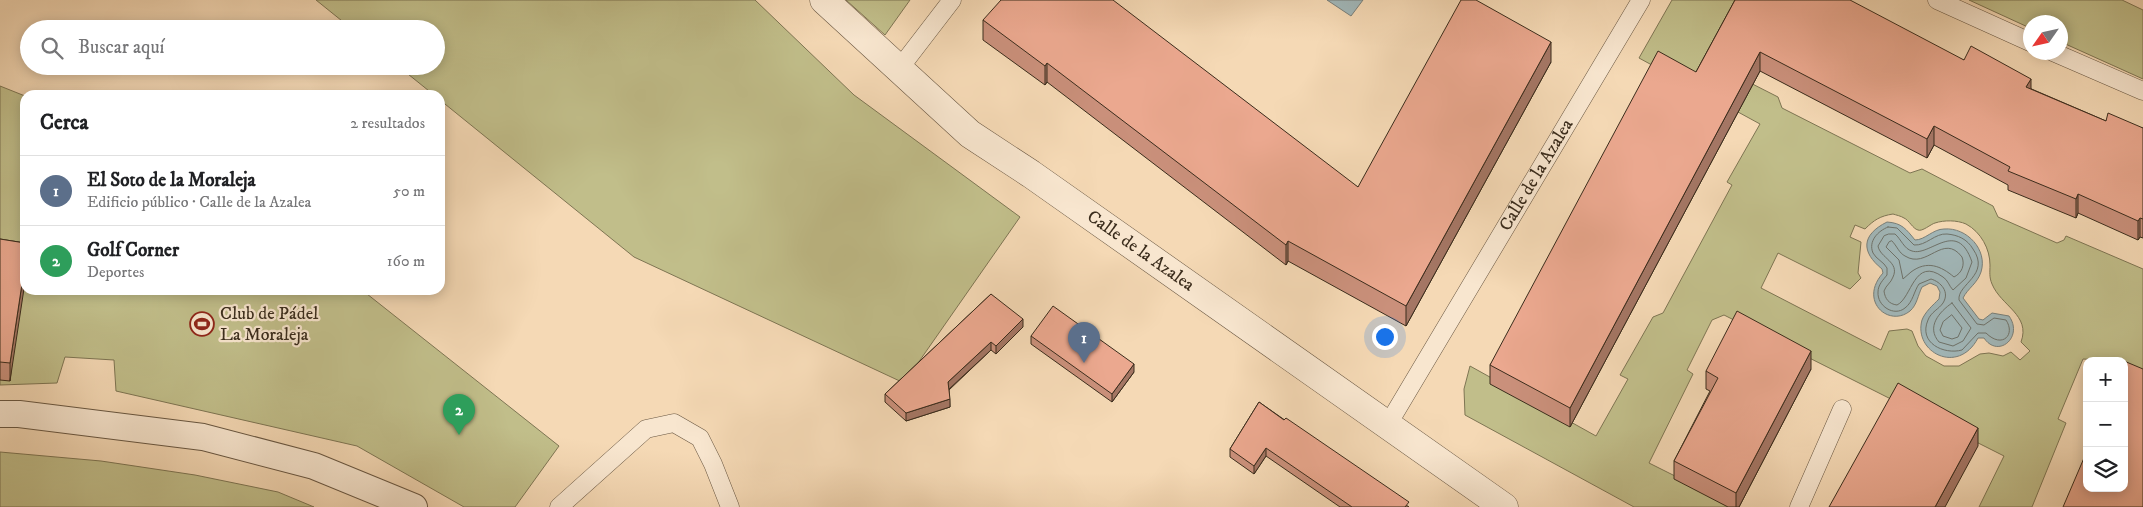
<!DOCTYPE html>
<html lang="es">
<meta charset="utf-8">
<style>
:root{--surface:#fff;--page:#f6f6f6;--text:#202124;--muted:#757577;--line:#e0e0e0;--accent:#8f2418}
body{margin:0;font-family:"IM FELL DW Pica",serif;background:var(--page);color:var(--text)}
.controls{position:absolute;right:15px;bottom:15px;display:grid;overflow:hidden;border-radius:10px;box-shadow:0 2px 12px #0003}
.controls button{width:45px;height:45px;display:grid;place-items:center;padding:0;border:0;border-bottom:1px solid var(--line);background:var(--surface);color:var(--text);font:25px sans-serif}
.compass{position:absolute;left:2023px;top:15px;width:45px;height:45px;border-radius:50%;background:var(--surface);box-shadow:0 2px 12px #0003;rotate:236deg}
.you{position:absolute;left:1384px;top:336px;width:18px;height:18px;margin:-12px;border:4px solid #fff;border-radius:50%;background:#1a73e8;box-shadow:0 0 0 8px #1a73e833}
.badge{display:grid;place-items:center;width:32px;height:32px;border-radius:50%;background:var(--accent);color:#fff;font-size:16px;font-weight:700}
.pin{position:absolute;translate:-50% -41px;filter:drop-shadow(0 1px 2px #0008)}
.pin::after{content:'';position:absolute;top:26px;width:18px;height:15px;background:inherit;clip-path:polygon(0 0,100% 0,50% 100%)}
.list{margin:0;padding:0;list-style:none}
h2{display:flex;justify-content:space-between;align-items:center;height:65px;margin:0;padding:0 20px;font-size:21px}
h2 small{font-size:16px;font-weight:400;color:var(--muted)}
.list li{display:grid;grid-template-columns:32px 1fr auto;gap:15px;align-items:center;box-sizing:border-box;height:70px;padding:0 20px;border-top:1px solid var(--line)}
.list b{display:block;font-size:19px;white-space:nowrap}
.list p{margin:0;font-size:16px;white-space:nowrap;color:var(--muted)}
.list em{font-size:16px;font-style:normal;color:var(--muted)}
.icon{flex:none;width:28px;height:28px;fill:none;stroke:currentColor;stroke-width:2;stroke-linecap:round;stroke-linejoin:round}
.map{position:relative;flex:none;width:2143px;height:507px;overflow:hidden}
.search{position:absolute;background:var(--surface);box-shadow:0 2px 12px #0003;left:20px;top:20px;width:425px;height:55px;display:flex;align-items:center;gap:12px;box-sizing:border-box;padding:0 18px;border-radius:28px;color:var(--muted);font-size:19px}
.panel{position:absolute;background:var(--surface);box-shadow:0 2px 12px #0003;left:20px;top:90px;width:425px;height:205px;border-radius:15px}
.map>svg:first-child{display:block}
</style>
<div class="map">
<svg width="2143" height="507" viewBox="0 0 2143 507">
<rect width="100%" height="100%" fill="#f5d9b5"/>
<filter id="stains"><feTurbulence type="fractalNoise" baseFrequency=".004" numOctaves="4"/><feColorMatrix values="0 0 0 0 .2 0 0 0 0 .09 0 0 0 0 .02 0 0 0 .5 -.17"/></filter>
<radialGradient id="worn" r=".72"><stop offset=".6" stop-color="#630" stop-opacity="0"/><stop offset="1" stop-color="#630" stop-opacity=".3"/></radialGradient>
<path fill="#c1be8a" stroke="#7e7553" fill-rule="evenodd" d="M316,0H755L854,95L1020,217L904,383L634,257L440,100V95H434L398,66H436V29H352Z
M846,0H910L885,35Z
M1672,0H1752L1719,67L1778,97L1782,108L1910,173L1922,169L1993,206L1998,217L2057,243L2064,240L2066,236L2143,269V383L2124,375V361L2083,359L2058,419L2066,423L2032,507H1979L2004,456L1724,315L1712,320L1687,370L1693,374L1649,463L1737,507H1634L1465,415L1464,389L1470,366L1596,436L1628,379L1620,375L1653,317L1663,313L1732,185L1727,182L1760,124L1639,58ZM1893,214C1896,215 1901,216 1904,218C1909,220 1913,229 1918,230C1922,232 1931,224 1935,223C1944,220 1957,220 1966,224C1981,232 1990,249 1990,265C1990,272 1989,277 1992,284C2001,306 2031,315 2021,342L2030,351L2020,360L2011,352L2003,356L1989,353L1980,354L1959,366H1944L1926,356L1918,346L1912,331L1907,329L1889,331L1881,350L1761,288L1778,253L1850,289L1861,278L1858,273L1861,242L1850,237L1855,225L1865,229C1874,220 1880,216 1893,214Z
M1969,0H2122L2143,10V79L2061,42L2060,22H2030V28Z
M0,86L25,96V290H362L559,446L515,507H464L357,446L116,391L114,360L65,357L57,383L0,385Z
M0,452L101,461L195,475L278,492L314,507H0Z"/>
<path fill="#a1b7b9" stroke="#787f7a" d="M1327,0H1363L1351,16Z
M1887,222C1902,223 1906,229 1915,240C1925,240 1933,229 1944,229C1967,227 1988,250 1981,272C1977,284 1968,288 1963,298L1979,319L1983,320L1992,313L2009,316C2024,337 1998,359 1984,338H1978C1958,376 1913,352 1922,320C1925,312 1933,305 1939,299L1940,292L1937,286L1930,283L1922,287C1918,295 1917,305 1910,311C1889,328 1858,301 1883,273L1882,269C1861,252 1861,235 1887,222Z"/>
<g fill="none" stroke-linecap="round" stroke-linejoin="round">
<path stroke="#6e726a" stroke-width="1" d="M1888,227L1897,228L1914,245C1926,246 1935,233 1947,234C1958,235 1967,239 1973,249C1991,275 1957,284 1959,300L1977,324L1984,325L1994,318L2006,320C2016,335 2002,349 1986,333H1978L1962,350C1944,355 1918,343 1928,320C1931,312 1939,309 1943,303C1950,292 1941,282 1931,279L1919,284C1914,291 1913,302 1905,308C1894,317 1877,306 1878,292C1878,285 1883,280 1887,275V268C1884,262 1876,259 1873,253C1868,241 1878,231 1888,227Z
M1889,234H1895C1901,239 1904,249 1912,251C1930,257 1957,218 1972,262L1966,278L1953,290C1949,286 1948,280 1943,277C1914,256 1912,298 1897,305C1889,304 1885,299 1884,291C1886,285 1891,283 1893,277C1900,262 1880,258 1878,246L1884,236Z
M1892,241C1897,246 1899,253 1905,256C1927,270 1943,232 1962,257C1965,265 1962,273 1954,277C1941,266 1927,260 1911,272C1908,274 1906,277 1903,279L1899,260L1886,247L1889,242Z
M1952,303L1971,328L1963,341L1953,346L1939,342C1926,327 1939,312 1952,303Z
M1952,315L1962,328L1958,337L1952,339L1943,336L1940,330L1943,322Z"/>
<g stroke="#695742" stroke-width="19">
<g id="service">
<path d="M1937,0L2030,42"/>
<path d="M2053,52L2143,91"/>
<path d="M899,69L952,0"/>
<path id="s1" d="M1387,426L1641,0"/>
<path d="M559,507L646,429L674,423L700,438L713,464L730,507"/>
<path d="M1799,507L1842,409"/>
</g>
</g>
<g stroke="#695742" stroke-width="28">
<path id="pedestrian" d="M0,414H19L203,437L314,466L414,507"/>
</g>
<g stroke="#695742" stroke-width="29">
<g id="minor">
<path id="s2" d="M824,0L970,134L1031,174L1504,507"/>
</g>
</g>
<use href="#service" stroke="#f8e6cf" stroke-width="18"/>
<use href="#pedestrian" stroke="#f8e6cf" stroke-width="26"/>
<use href="#minor" stroke="#f8e6cf" stroke-width="28"/>
</g>
<path fill="#ca907b" stroke="#3a2c1c" d="M1735,0L1964,60L2106,121L2143,128V238L2140,237L2138,240L2078,213L2076,218L2008,190V185L1934,145L1927,158L1760,71L1570,427L1490,384V365L1696,72Z
M983,20L1358,187L1551,62L1406,326L1288,261L1286,265L1047,82L1045,85L983,40Z
M0,239L25,243L10,381L0,380Z
M991,294L1023,327L996,354L991,350L949,390L950,407L906,421L885,402V394Z
M1031,336L1134,372L1112,402L1031,344Z
M1811,369L1739,507H1728L1674,479V461L1710,391L1706,389V371Z
M1259,402L1409,507H1340L1266,456L1254,474L1230,457V449Z"/>
<path fill="#a47664" stroke="#3a2c1c" d="M1551,42V62L1406,326V306Z
M1760,52V71L1570,427V408Z
M1047,63V82L1045,85V66Z
M2031,79V98L2026,87Z
M1934,126V145L1927,158V139Z
M2078,194V213L2076,218V199Z
M2140,218V237L2138,240V221Z
M1288,241V261L1286,265V245Z
M25,264V282L10,381V363Z
M1023,319V327L996,354V346Z
M991,342V350L948,390V382Z
M1811,351V369L1739,507H1736V493Z
M1134,364V372L1112,402V394Z
M950,399V407L906,421V413Z
M1978,428V446L1945,507H1935Z
M1266,448V456L1254,474V466Z"/>
<path fill="#eba88f" stroke="#3a2c1c" d="M1001,0H1113L1358,187L1461,0H1476L1551,42L1406,306L1288,241L1286,245L1047,63L1045,66L983,20Z
M1735,0H1850L1964,60L1971,46L2031,79L2026,87L2106,121L2108,113L2143,128V219L2140,218L2138,221L2078,194L2076,199L2008,171L2010,167L1934,126L1927,139L1760,52L1570,408L1490,365L1658,51L1696,72Z
M0,239L25,243V264L10,363L0,362Z
M991,294L1023,319L996,346L991,342L948,382L950,399L906,413L885,394Z
M1053,306L1134,364L1112,394L1031,336Z
M1737,311L1811,351L1736,493L1674,461L1718,378L1706,371Z
M2116,358L2123,361H2115Z
M2124,361L2143,369V507H2063L2087,451V488H2124Z
M1898,383L1978,428L1935,507H1829Z
M1259,402L1284,420L1286,418L1409,502L1405,507H1352L1266,448L1254,466L1230,449Z"/>
<defs>
<g id="stadium-ring" transform="scale(1.25)"><circle r="9.5" fill="#f8e6cf" stroke="#8f2418" stroke-width="1.5"/><path d="M0-5a6.5 5 0 1 0 0 10a6.5 5 0 1 0 0-10ZM-3.5-1.8h7v3.6h-7Z" fill="#8f2418"/></g>
</defs>
<g fill-rule="evenodd">
<use href="#stadium-ring" x="202" y="324"/>
</g>
<g text-anchor="middle" dominant-baseline="central" stroke-width="4.5" stroke-linejoin="round" paint-order="stroke">
<g font-size="18" fill="#3a2c1c" stroke="#f8e6cf">
<text stroke="none"><textPath href="#s1" startOffset="292">Calle de la Azalea</textPath></text>
<text stroke="none"><textPath href="#s2" startOffset="405">Calle de la Azalea</textPath></text>
</g>
<g font-size="18" fill="#3a2c1c" stroke="#f8e6cf" text-anchor="start">
<text x="220" y="314">Club de Pádel<tspan x="220" dy="21">La Moraleja</tspan></text>
</g>
</g>
<rect width="100%" height="100%" filter="url(#stains)"/>
<rect width="100%" height="100%" fill="url(#worn)"/>
</svg>
<div class="controls">
<button>+</button>
<button>−</button>
<button><svg class="icon" aria-label="layers" viewBox="0 0 24 24"><path d="M12 4l9 5-9 5-9-5zM3 14l9 5 9-5"/></svg></button>
</div>
<svg class="compass" viewBox="-18 -18 36 36"><path d="M0-13l5 13h-10z" fill="#e53935"/><path d="M0 13l5-13h-10z" fill="#757577"/></svg>
<div class="you"></div>
<div class="pin badge" style="left:1084px;top:363px;background:#5c6f8a">1</div>
<div class="pin badge" style="left:459px;top:435px;background:#2e9e5b">2</div>
<div class="search"><svg class="icon" aria-label="search" viewBox="0 0 24 24"><circle cx="10" cy="10" r="6"/><path d="M15 15l6 6"/></svg>Buscar aquí</div>
<section class="panel">
<h2>Cerca<small>2 resultados</small></h2>
<ul class="list">
<li><span class="badge" style="background:#5c6f8a">1</span><div><b>El Soto de la Moraleja</b><p>Edificio público · Calle de la Azalea</p></div><em>50 m</em></li>
<li><span class="badge" style="background:#2e9e5b">2</span><div><b>Golf Corner</b><p>Deportes</p></div><em>160 m</em></li>
</ul>
</section>
</div>
